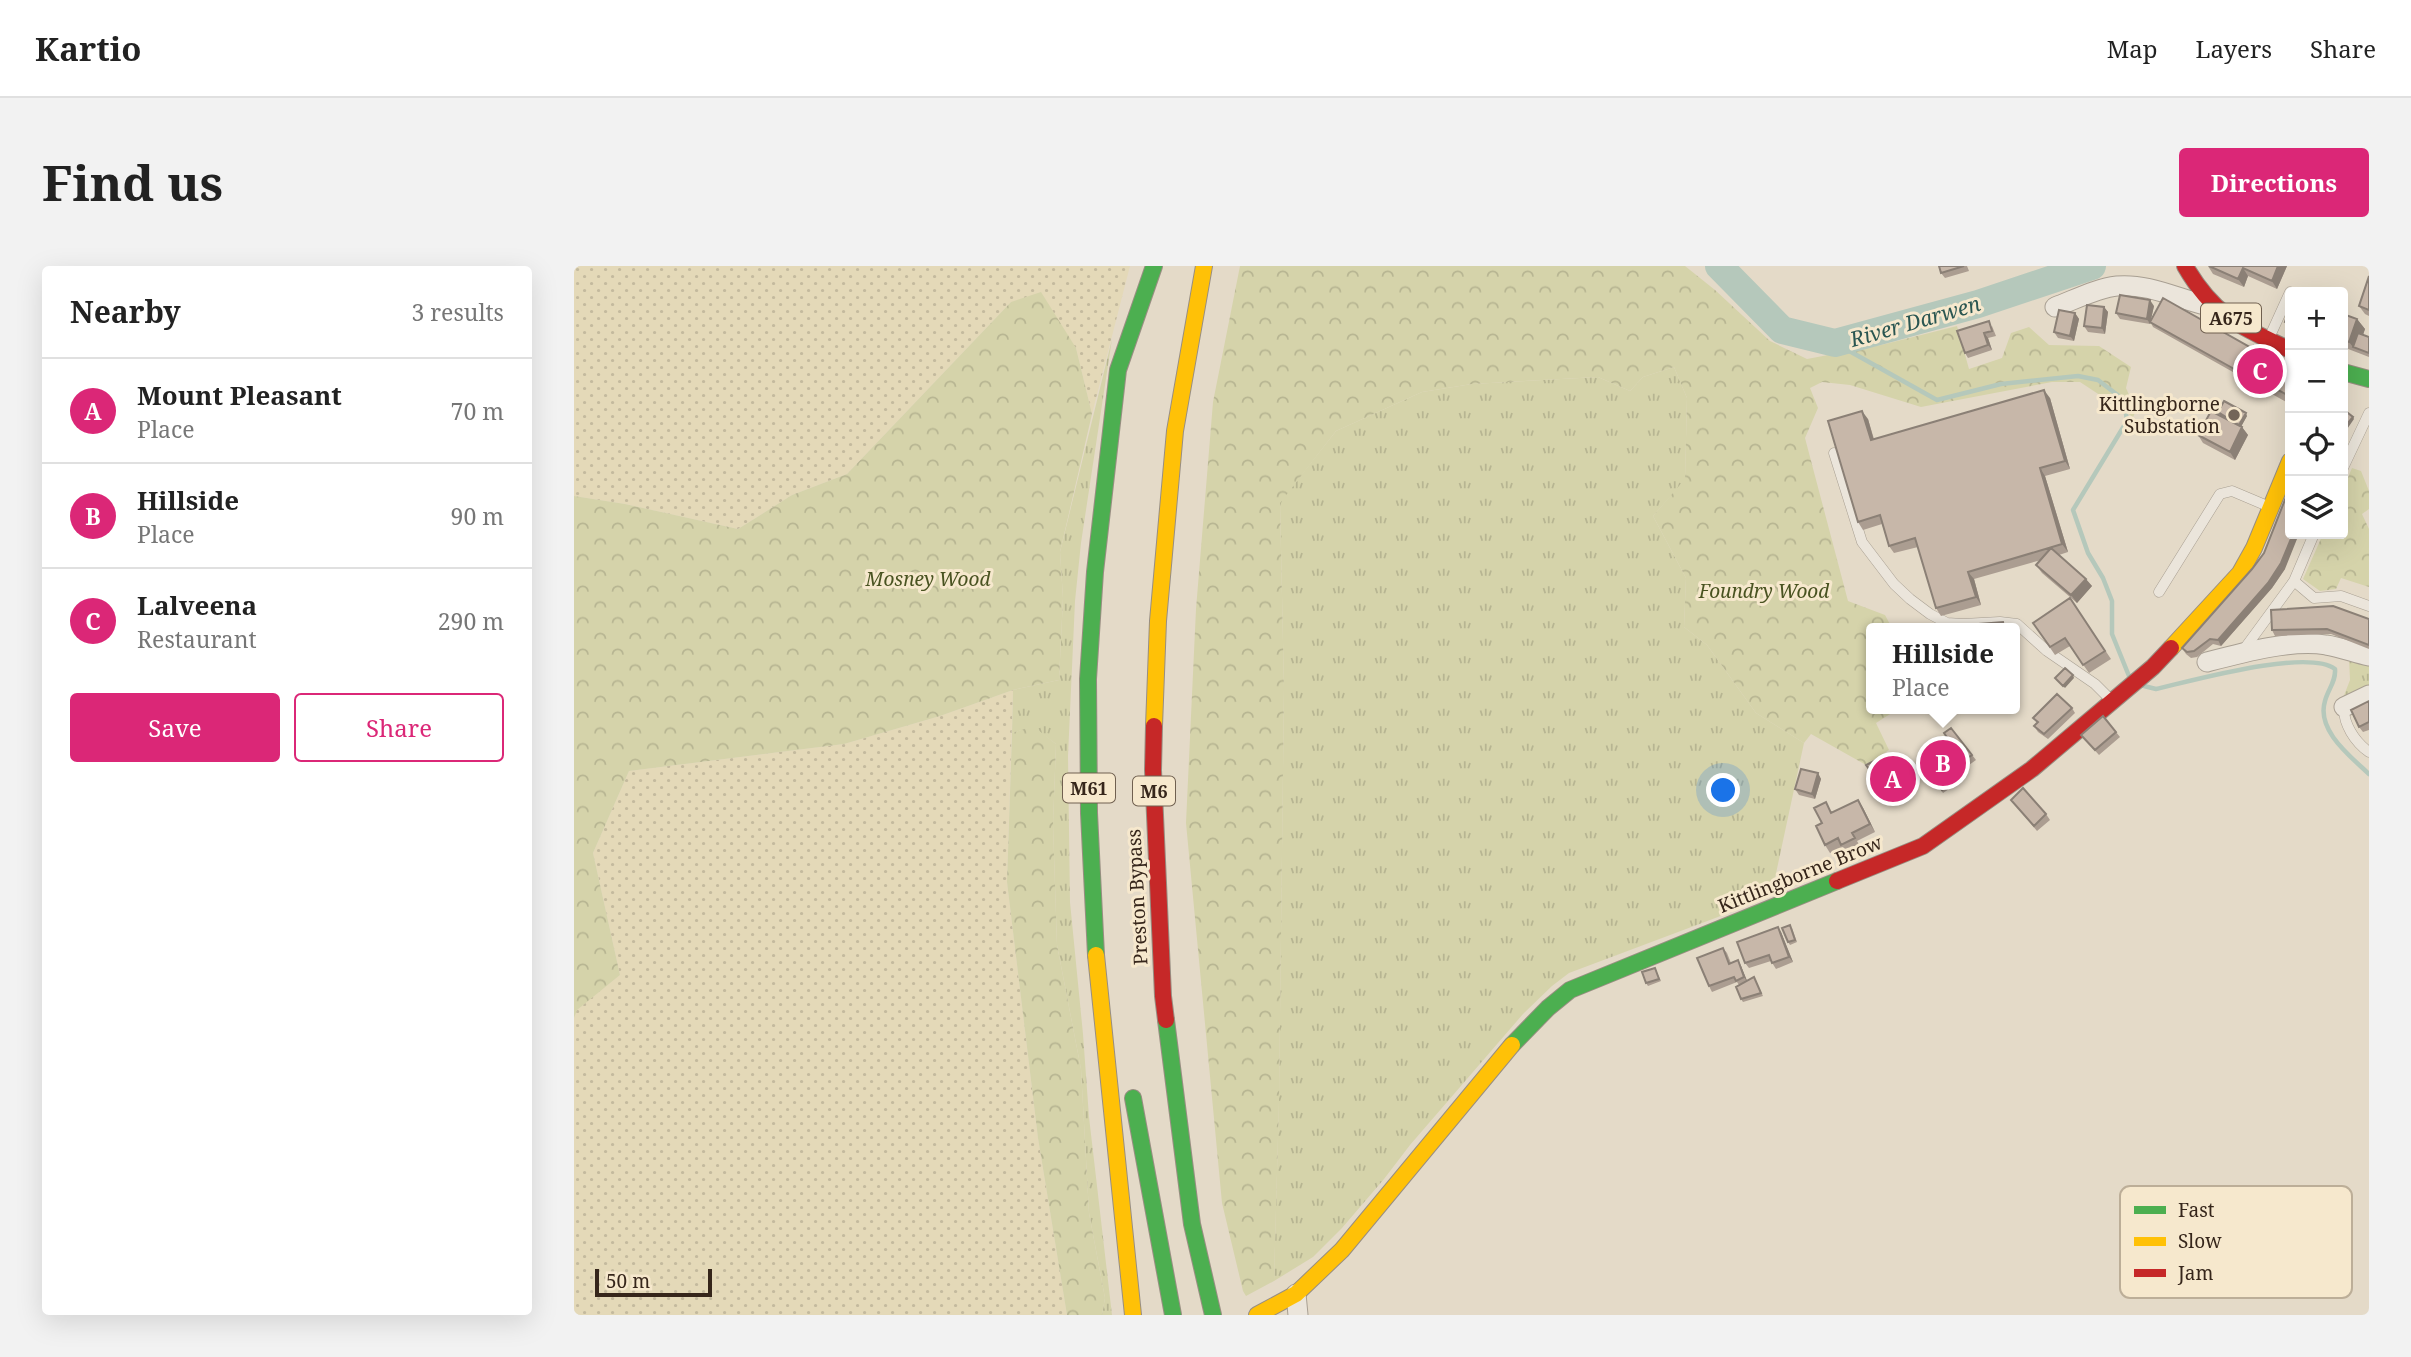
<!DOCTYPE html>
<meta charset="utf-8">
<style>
:root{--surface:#fff;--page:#f2f2f2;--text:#222;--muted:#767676;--line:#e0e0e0;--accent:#db2777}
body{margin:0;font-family:"Noto Serif",serif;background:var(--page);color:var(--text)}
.controls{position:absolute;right:21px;top:21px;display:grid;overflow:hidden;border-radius:7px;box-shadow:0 7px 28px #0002}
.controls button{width:63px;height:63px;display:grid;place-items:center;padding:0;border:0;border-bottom:2px solid var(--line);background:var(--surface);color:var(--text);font:35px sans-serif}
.scale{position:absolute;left:21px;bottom:18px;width:117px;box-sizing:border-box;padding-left:7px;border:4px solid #36261b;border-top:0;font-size:19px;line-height:24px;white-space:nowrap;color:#36261b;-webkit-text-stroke:5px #f6e8cd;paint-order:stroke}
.you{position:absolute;left:1150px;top:525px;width:24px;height:24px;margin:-18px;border:5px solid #fff;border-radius:50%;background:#1a73e8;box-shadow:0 0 0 10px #1a73e833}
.badge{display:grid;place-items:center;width:46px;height:46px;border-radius:50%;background:var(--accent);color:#fff;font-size:23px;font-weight:700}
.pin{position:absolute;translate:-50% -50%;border:4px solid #fff;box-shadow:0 2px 7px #0006}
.popup{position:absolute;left:1292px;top:357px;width:154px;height:91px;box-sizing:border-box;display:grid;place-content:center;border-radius:7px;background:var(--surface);filter:drop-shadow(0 2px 5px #0005);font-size:23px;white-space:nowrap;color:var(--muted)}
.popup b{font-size:26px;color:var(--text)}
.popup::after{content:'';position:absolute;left:50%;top:100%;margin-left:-14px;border:14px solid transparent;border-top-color:var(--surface)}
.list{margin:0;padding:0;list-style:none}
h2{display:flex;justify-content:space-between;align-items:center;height:91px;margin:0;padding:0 28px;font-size:30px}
h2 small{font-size:23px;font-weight:400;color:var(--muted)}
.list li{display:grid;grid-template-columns:46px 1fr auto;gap:21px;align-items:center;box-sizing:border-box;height:105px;padding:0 28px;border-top:2px solid var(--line)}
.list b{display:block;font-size:26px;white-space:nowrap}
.list p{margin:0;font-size:23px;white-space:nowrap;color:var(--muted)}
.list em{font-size:23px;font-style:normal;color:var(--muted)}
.actions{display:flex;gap:14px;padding:21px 28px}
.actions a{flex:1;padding:16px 0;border:2px solid var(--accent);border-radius:7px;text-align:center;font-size:24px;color:var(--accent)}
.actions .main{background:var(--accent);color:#fff}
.icon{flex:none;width:38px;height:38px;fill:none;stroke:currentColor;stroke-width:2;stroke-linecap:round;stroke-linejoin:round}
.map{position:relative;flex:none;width:1795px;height:1049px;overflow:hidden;border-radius:7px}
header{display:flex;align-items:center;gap:42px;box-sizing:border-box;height:98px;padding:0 35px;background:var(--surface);border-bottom:2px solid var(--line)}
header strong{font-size:33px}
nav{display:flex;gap:38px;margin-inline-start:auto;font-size:24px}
.intro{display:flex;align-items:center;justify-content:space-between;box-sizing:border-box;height:168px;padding:0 42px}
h1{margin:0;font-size:49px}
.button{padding:18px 32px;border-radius:7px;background:var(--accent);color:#fff;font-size:24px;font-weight:700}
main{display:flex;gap:42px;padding:0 42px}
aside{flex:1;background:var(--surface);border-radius:7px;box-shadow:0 7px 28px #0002}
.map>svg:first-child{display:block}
</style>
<header>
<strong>Kartio</strong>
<nav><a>Map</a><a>Layers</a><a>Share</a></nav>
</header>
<div class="intro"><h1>Find us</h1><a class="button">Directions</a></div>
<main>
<aside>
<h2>Nearby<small>3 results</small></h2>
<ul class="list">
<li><span class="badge">A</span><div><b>Mount Pleasant</b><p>Place</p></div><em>70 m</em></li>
<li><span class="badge">B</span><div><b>Hillside</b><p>Place</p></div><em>90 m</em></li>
<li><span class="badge">C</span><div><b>Lalveena</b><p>Restaurant</p></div><em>290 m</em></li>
</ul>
<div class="actions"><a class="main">Save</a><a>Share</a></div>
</aside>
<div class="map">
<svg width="1795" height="1049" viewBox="0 0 1795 1049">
<defs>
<pattern id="farmland-dots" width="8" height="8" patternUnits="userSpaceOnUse" patternTransform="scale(1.75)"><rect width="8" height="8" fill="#e4d9b8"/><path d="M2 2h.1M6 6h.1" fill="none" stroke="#c4ba9e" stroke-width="1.8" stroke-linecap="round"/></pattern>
<pattern id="grass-tufts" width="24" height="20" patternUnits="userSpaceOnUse" patternTransform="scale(1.75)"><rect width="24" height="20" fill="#d5d3aa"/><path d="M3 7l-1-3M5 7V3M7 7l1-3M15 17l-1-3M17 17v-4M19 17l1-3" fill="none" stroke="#b7b592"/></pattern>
<pattern id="forest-crowns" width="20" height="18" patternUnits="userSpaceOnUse" patternTransform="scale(1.75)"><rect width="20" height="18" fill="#d5d3aa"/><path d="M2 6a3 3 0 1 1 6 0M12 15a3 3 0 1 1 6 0" fill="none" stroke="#b7b592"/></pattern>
</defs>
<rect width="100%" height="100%" fill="#e4dac8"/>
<path fill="url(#farmland-dots)" d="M0,0H556L518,148L502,82L437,36L273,208L218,229L164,263L51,238L0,230Z
M439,424L433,616L464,872L493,1049H0V752L2,744L46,709L19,587L55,505L270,478L366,450Z"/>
<path fill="url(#grass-tufts)" d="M538,73L507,277L501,335L494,490L496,636L509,768L515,851L538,1049H528L531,1032L515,947L507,803L483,679L479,558L482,478L459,461L438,467L439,424L485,414L489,332L486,286Z
M1100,101L1113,132L1111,214L1079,250L1112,312L1110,361L1133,379L1182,447L1230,477L1198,626L1144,651L995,707L978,720L949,748L836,879L810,913L768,962L739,991L700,1015L705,831L710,422L706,236L762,165L848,126L898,118L1024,111L1056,125L1069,111Z
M1775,392L1795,397V423L1769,432L1776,414Z"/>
<path fill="url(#forest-crowns)" d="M666,0H1111L1141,24L1196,75L1233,93L1307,79L1383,60L1395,103L1428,92L1437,67L1455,61L1475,79L1525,80L1557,101L1552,122L1562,145L1559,151L1506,116H1478L1347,141L1276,119L1248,116L1236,122L1244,142L1231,172L1274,335L1311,349L1318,362H1297V443H1324L1302,457L1315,484L1292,499L1237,468L1230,477L1182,447L1133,379L1110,361L1112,312L1079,250L1111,213L1113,132L1100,101L1069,111L1056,125L1024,111L898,118L848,126L762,165L706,237L710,422L705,836L700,1015L672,1030L669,1025L648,937L612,557L622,343L639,136Z
M467,26L502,82L518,148L486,286L489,332L485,414L439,424L366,450L270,478L55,505L19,587L46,709L3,744L0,752V230L51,238L164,263L218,229L273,208L437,36Z
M1778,202L1787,205L1795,225V243L1788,248L1795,263V321L1767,312L1762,323L1746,325L1729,313L1749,268H1769V223Z
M459,460L482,478L479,558L483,679L507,803L515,947L531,1032L528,1049H493L464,872L433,616L438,467Z"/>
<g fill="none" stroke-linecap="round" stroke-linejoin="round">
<path stroke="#b5c8bb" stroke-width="4.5" d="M1261,77L1363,134L1427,118L1504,110L1524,114L1550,134L1553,155L1499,244L1514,287L1529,312L1538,335V368L1555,410
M1570,420L1582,423C1617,415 1733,382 1761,403C1762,416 1754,423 1751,435C1742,464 1776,490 1795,508"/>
<path stroke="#b5c8bb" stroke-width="28" d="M1145,0L1208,64L1261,77L1404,38L1518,0"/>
<g stroke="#a89f92" stroke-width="11">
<path id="lane" d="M1696,70L1716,26
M1260,187L1288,276L1320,318L1336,333L1356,348L1373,357L1389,358L1426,356L1443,358L1473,385L1521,418L1538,435
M1769,202L1795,147
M1720,315L1740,332L1767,330L1795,340
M1585,326L1646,228L1658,225L1696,241
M1668,386L1720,315L1740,268
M1770,441C1769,458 1781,476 1795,486"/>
</g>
<g stroke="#a89f92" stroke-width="21">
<path id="street" d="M1481,41C1500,34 1523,22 1543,20C1576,17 1608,35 1639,41
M1633,396C1667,387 1718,373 1752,379C1766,381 1781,387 1795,390
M1770,441L1795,429
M722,1028L724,1049"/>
</g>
<g stroke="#988e82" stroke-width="18">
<path id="fast" d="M1769,106L1795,113
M522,689L515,547L514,413L521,306L544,104L580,0
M592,754L618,958L639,1049
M938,779L974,742L996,724L1263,615
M559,832L599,1049"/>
</g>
<g stroke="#988e82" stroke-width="18">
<path id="slow" d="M1597,382L1666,307L1680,282L1716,195
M580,460L584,355L601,165L630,0
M522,689L559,1049
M683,1049L722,1028L768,984L938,779"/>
</g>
<g stroke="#988e82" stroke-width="18">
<path id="jam" d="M1611,0C1640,50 1666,60 1716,84
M580,460L579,504L589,730L592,754
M1263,615L1349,580L1458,503L1579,401L1597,382"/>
</g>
<use href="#lane" stroke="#ebe5db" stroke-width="10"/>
<use href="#street" stroke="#ebe5db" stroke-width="19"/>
<use href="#fast" stroke="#4caf50" stroke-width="16"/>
<use href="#slow" stroke="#ffc107" stroke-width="16"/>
<use href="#jam" stroke="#c62828" stroke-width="16"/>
</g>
<path fill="#ab9d91" d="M1365,0H1393L1395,5L1371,12L1367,7Z
M1634,0H1713L1703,23L1674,10L1670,21L1639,8Z
M1795,10V50L1791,48L1785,40Z
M1580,40L1577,53L1679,83L1716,101V138L1579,61L1577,57L1576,58L1546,53L1542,47Z
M1530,41L1534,46L1531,68L1514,66L1510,60Z
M1501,47L1505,53L1500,75L1484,72L1480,66Z
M1769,48L1783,53L1791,63L1789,69L1795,71V91L1769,81Z
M1418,60L1422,70L1414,72L1418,84L1394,92L1391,87Z
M1476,132L1496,203L1471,210L1494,286L1485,289L1518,320L1503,337L1468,307L1462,299L1467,294L1400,313L1407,339L1367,350L1362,342L1344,281L1320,287L1315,280L1308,258L1289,264L1284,256L1294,153L1300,173Z
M1644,146L1673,150L1667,160L1674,169L1661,194L1629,177L1624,169L1646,149Z
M1678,303H1711L1698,322L1647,380L1639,378L1623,391L1617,392L1612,388L1608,382Z
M1496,332L1537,393L1515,407L1496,380L1481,389L1459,357Z
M1795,353V383L1757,368L1701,370L1698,364Z
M1795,435V464L1789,466L1785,461Z
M1498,442L1501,447L1474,473L1464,466L1460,460L1463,457L1459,452Z
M1377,462L1402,494L1374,514L1365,501L1363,503L1348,483L1363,487L1377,477Z
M1542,466L1546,471L1525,489L1507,469Z
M1292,499L1310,505L1330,504L1339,520L1333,526L1319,533L1308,516L1306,517Z
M1244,507L1247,513L1241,533L1225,529L1221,523Z
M1355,507L1373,520L1375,523L1369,527Z
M1284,534L1289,542L1301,566L1283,575L1286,580L1273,587L1269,581L1256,587L1251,579L1248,557Z
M1437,534L1472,548L1476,554L1463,565Z
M1218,662L1223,676L1216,679L1214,676Z
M1207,666L1219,696L1202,703L1197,695L1175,702L1171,697Z
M1149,682L1153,687L1157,697L1164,694L1167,700L1173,715L1180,711L1189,730L1169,736L1167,733L1165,719L1163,716L1138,726L1135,720Z
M1081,702L1087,715L1074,720L1072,717Z"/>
<path fill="#8b8076" d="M1704,0H1713L1703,23L1698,15Z
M1669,2L1674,10L1670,21L1664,13Z
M1576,34L1580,40L1576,58L1573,53Z
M1530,41L1534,46L1531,68L1528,62Z
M1501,47L1505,53L1500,75L1496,70Z
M1783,53L1791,63L1784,83L1779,81L1775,76Z
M1410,67L1414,72L1418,84L1414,79Z
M1470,124L1476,132L1496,203L1491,195Z
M1288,145L1294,153L1302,182L1297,174Z
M1672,147L1673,150L1667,161L1665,159Z
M1779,151L1780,153L1769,169V163Z
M1668,161L1674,169L1661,194L1656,186Z
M1466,202L1471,210L1494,286L1488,278Z
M1719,268H1725L1711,303L1698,322L1647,380L1644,374Z
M1394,306L1400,313L1407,339L1402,331Z
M1512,313L1518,320L1503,337L1497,329Z
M1499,409L1500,412L1491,422L1489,420Z
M1244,507L1247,513L1241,533L1238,528Z
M1284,534L1289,542L1301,566L1296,558Z
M1204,661L1207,666L1219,696L1215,691Z
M1164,694L1167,700L1174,717L1170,711Z"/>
<path fill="#c7b7a9" stroke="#8b8076" stroke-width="2" d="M1365,0H1390L1367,7Z
M1635,0H1704L1698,15L1669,2L1664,13Z
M1795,10V44L1785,40Z
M1546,29L1576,34L1573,53L1542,47Z
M1589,32L1679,83L1667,104L1671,109L1576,56Z
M1513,39L1530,41L1528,62L1510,60Z
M1716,42V58L1711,56Z
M1485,44L1501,47L1496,70L1480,66Z
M1769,48L1783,53L1775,76L1769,74Z
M1415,55L1418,65L1410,67L1414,79L1391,87L1383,65Z
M1784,67L1795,71V87L1779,81Z
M1680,80L1716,101V127L1715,130L1667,104Z
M1470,124L1491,195L1466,202L1488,278L1394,306L1402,331L1362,342L1341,272L1315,280L1306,249L1284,256L1254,155L1288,145L1297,174Z
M1650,135L1672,147L1665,159L1644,146Z
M1769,143L1779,151L1769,163Z
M1637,145L1668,161L1656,186L1624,169Z
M1716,221V268H1719L1707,297L1694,317L1644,374L1636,373L1620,385L1613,386L1608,382L1678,303L1690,287Z
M1477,282L1512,313L1497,329L1462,299Z
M1496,332L1531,385L1509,399L1491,372L1476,381L1459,357Z
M1759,340L1795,353V379L1753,363L1698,364L1697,344Z
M1429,356L1430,362H1353Z
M1491,402L1499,409L1489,420L1481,412Z
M1483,428L1498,442L1470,468L1460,460L1464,456L1459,452Z
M1795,435V456L1785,461L1777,444Z
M1529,450L1542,466L1521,484L1507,469Z
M1377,462L1398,489L1371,508L1361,495L1359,498L1348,483L1355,477L1363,487L1377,477L1370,467Z
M1302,494L1310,505L1326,498L1335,514L1329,520L1315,528L1304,511L1302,512L1292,499Z
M1227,503L1244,507L1238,528L1221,523Z
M1361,503L1373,520L1368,524L1355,507Z
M1449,522L1472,548L1460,560L1437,534Z
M1284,534L1296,558L1278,567L1281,572L1267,579L1264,572L1251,579L1242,560L1248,557L1240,542L1252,536L1257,547Z
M1216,659L1221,674L1214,676L1208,662Z
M1204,661L1215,691L1198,697L1195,689L1171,697L1163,676Z
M1149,682L1155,698L1164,694L1170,711L1162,715L1160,711L1135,720L1123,692Z
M1081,702L1085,713L1072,717L1068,706Z
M1180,711L1187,727L1167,733L1162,721Z"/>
<circle fill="#736558" stroke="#f6e8cd" stroke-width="2.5" cx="1660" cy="149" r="7"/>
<g text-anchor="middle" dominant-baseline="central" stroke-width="6" stroke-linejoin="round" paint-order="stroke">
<g fill="#f6e8cd" stroke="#706050" stroke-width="2">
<rect x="1627" y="37.5" width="60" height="29" rx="5"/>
<rect x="489" y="507.5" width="52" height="29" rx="5"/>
<rect x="559" y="510.5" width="42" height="29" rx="5"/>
</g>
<g font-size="18" font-weight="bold" fill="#36261b">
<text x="1657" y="52">A675</text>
<text x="515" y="522">M61</text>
<text x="580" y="525">M6</text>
</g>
<g font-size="19" fill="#36261b" stroke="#f6e8cd" text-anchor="end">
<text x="1646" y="138">Kittlingborne<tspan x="1646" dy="22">Substation</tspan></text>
</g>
<g font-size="19" font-style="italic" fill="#495321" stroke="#f6e8cd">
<text x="354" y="313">Mosney Wood</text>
<text x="1190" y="325">Foundry Wood</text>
</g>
<g font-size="19" fill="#36261b" stroke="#f6e8cd">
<text transform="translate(1226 608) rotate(-22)">Kittlingborne Brow</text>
<text transform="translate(563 631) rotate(-93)">Preston Bypass</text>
</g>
<g font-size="21" font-style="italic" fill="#2a5651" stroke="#f6e8cd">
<text transform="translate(1341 55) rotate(-16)">River Darwen</text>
</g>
</g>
<rect x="1546" y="920" width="232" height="112" rx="10" fill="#f6e8cd" stroke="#bcae98" stroke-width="2"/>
<rect x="1560" y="940" width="32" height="8" fill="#4caf50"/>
<rect x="1560" y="971" width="32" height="9" fill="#ffc107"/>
<rect x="1560" y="1003" width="32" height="8" fill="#c62828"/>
<g font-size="19" fill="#36261b">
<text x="1604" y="951">Fast</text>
<text x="1604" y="982">Slow</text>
<text x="1604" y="1014">Jam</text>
</g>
</svg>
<div class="controls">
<button>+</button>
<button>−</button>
<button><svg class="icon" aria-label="locate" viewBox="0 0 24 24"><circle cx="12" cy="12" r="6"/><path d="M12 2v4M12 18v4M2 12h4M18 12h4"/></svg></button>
<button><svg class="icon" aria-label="layers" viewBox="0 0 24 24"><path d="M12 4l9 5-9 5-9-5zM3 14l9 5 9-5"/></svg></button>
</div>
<div class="scale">50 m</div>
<div class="you"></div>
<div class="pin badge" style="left:1319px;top:513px">A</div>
<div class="pin badge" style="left:1369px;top:497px">B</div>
<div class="popup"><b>Hillside</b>Place</div>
<div class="pin badge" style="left:1686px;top:105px">C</div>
</div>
</main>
